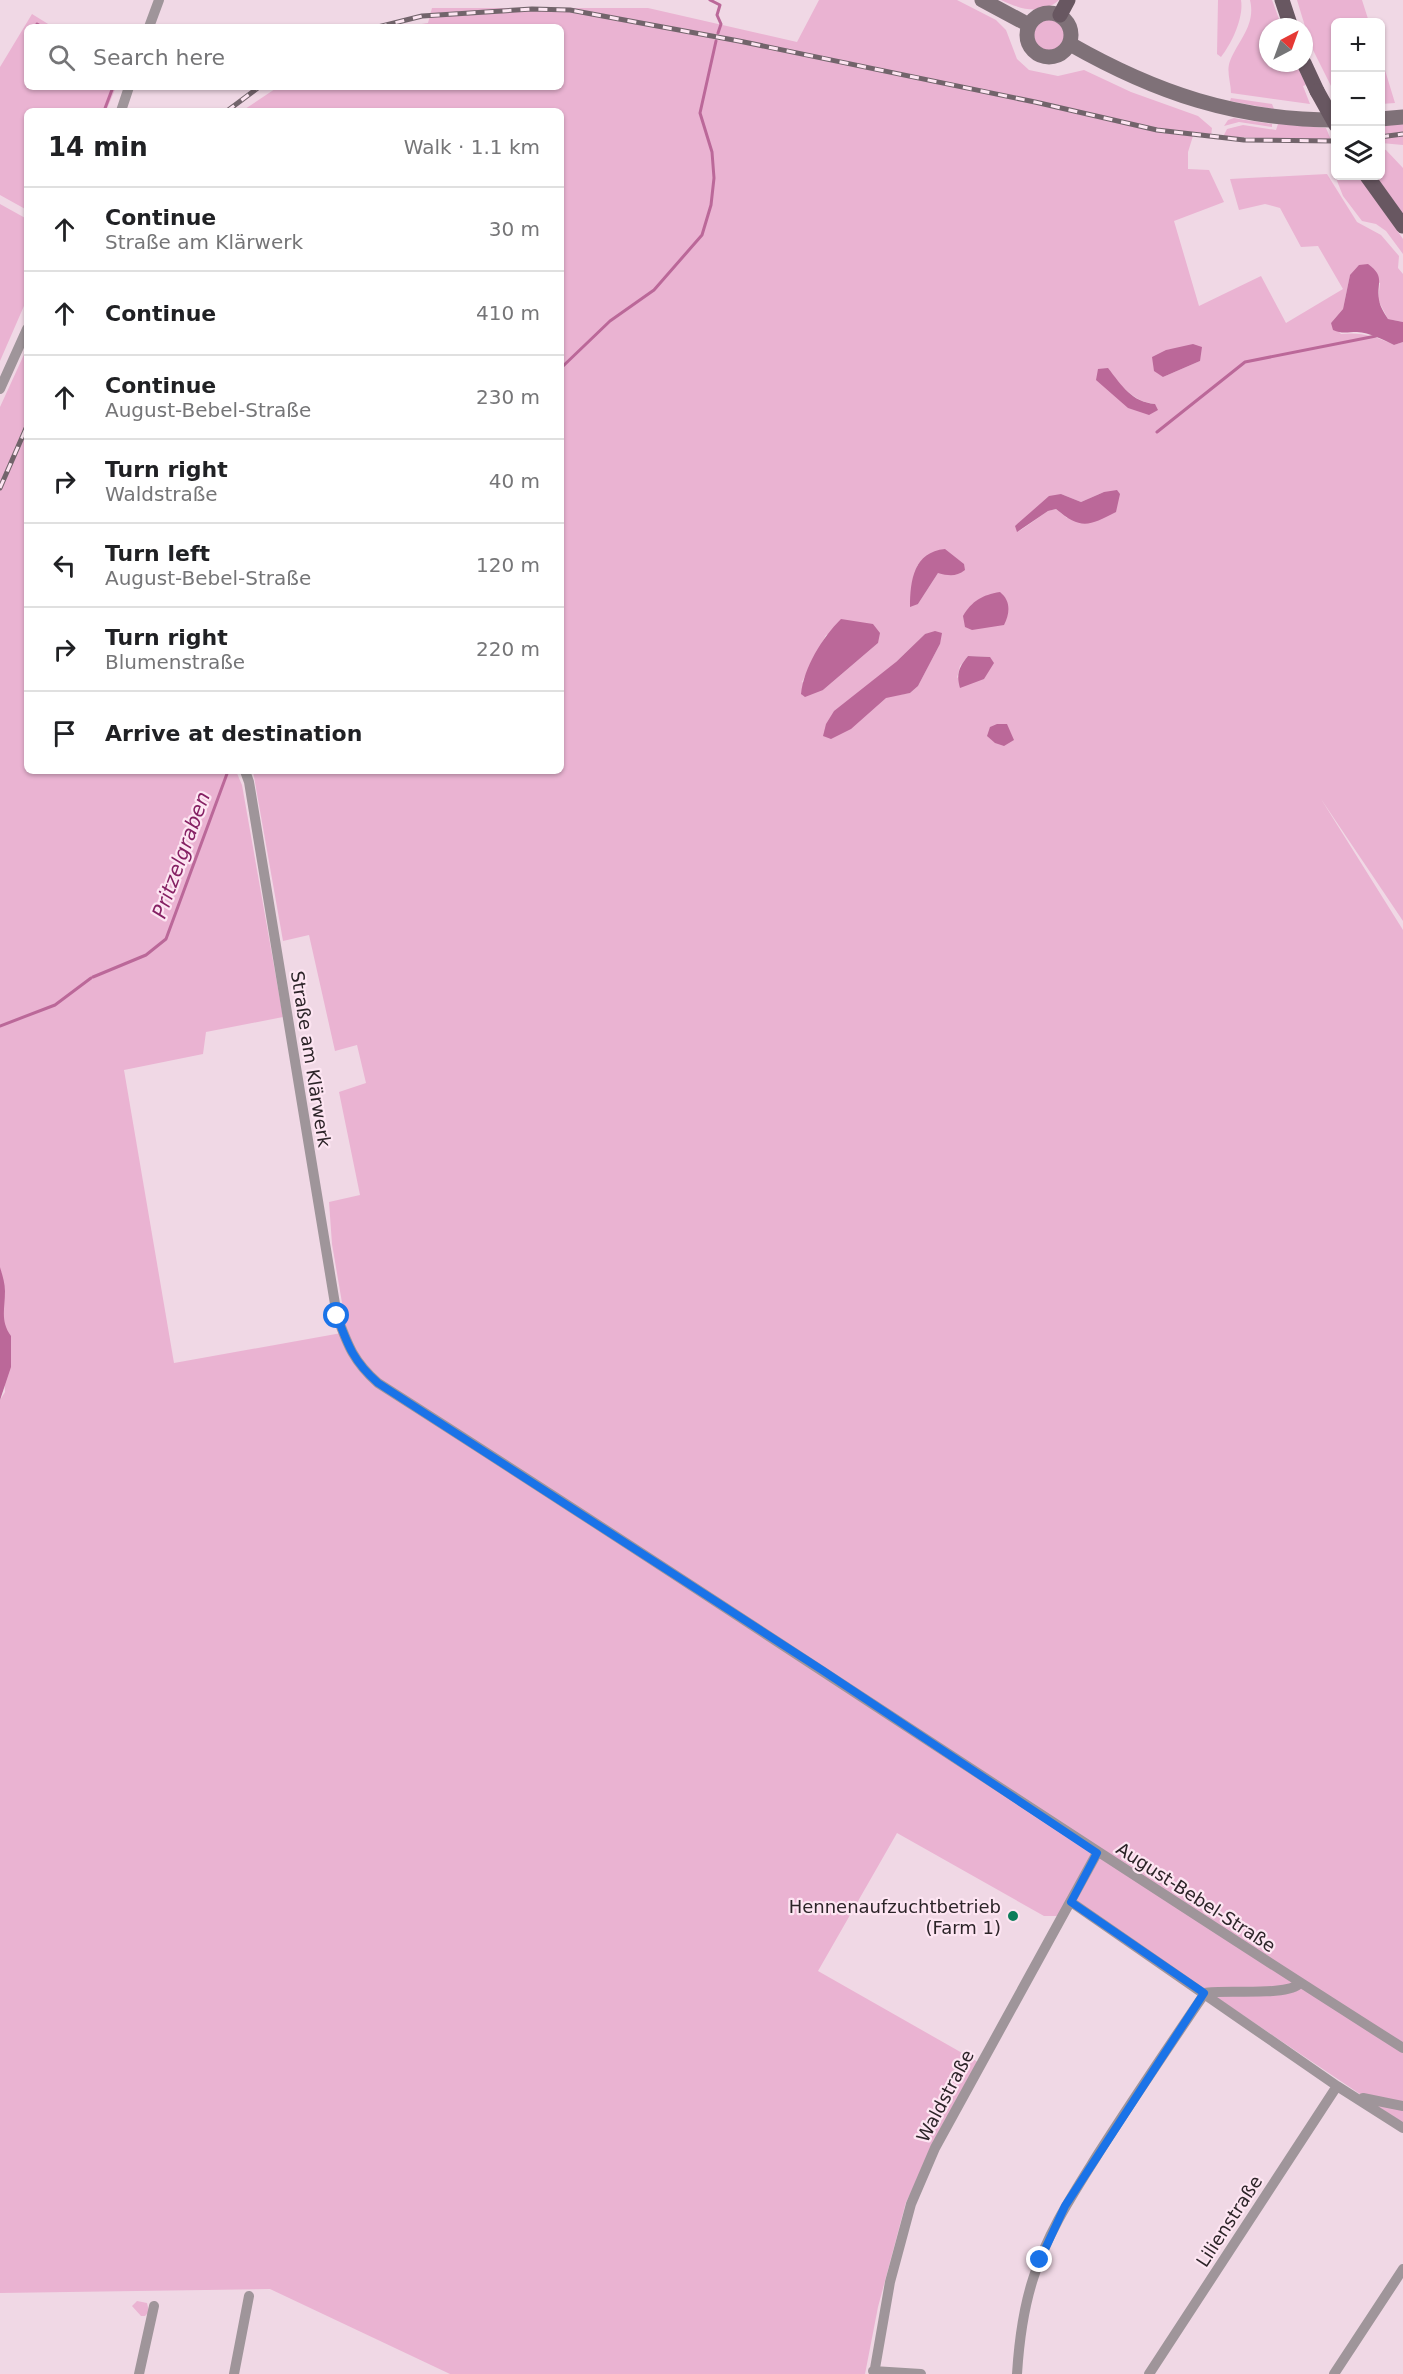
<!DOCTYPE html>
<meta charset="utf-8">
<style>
:root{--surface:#fff;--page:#f2f2f2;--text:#202124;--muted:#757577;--line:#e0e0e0}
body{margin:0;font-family:"DejaVu Sans",sans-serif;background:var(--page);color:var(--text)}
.controls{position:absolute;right:18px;top:18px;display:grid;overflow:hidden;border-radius:9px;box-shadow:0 2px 4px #0004}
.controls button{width:54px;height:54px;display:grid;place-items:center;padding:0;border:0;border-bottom:2px solid var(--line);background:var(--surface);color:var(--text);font:30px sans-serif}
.compass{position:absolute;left:1259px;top:18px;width:54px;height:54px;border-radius:50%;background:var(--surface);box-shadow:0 2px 4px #0004;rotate:41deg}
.stop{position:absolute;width:18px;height:18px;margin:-14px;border:4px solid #1a73e8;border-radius:50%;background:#fff}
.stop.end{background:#1a73e8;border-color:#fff;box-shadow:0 2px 6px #0008}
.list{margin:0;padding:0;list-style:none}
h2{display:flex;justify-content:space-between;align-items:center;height:78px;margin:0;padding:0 24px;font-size:26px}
h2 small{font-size:20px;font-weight:400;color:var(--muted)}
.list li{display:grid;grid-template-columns:39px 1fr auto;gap:18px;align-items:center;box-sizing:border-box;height:84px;padding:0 24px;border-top:2px solid var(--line)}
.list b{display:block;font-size:22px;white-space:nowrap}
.list p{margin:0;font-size:20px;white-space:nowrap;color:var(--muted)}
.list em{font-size:20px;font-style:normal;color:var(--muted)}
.icon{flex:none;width:33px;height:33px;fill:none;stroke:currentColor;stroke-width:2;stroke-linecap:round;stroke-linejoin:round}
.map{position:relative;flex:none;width:1403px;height:2374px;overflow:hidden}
.search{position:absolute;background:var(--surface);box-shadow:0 2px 4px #0004;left:24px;top:24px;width:540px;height:66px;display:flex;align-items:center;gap:15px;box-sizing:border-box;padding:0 21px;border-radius:9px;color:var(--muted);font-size:22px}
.panel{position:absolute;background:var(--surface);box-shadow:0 2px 4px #0004;left:24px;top:108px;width:540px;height:666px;border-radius:9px}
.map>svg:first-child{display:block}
</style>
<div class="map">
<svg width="1403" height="2374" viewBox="0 0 1403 2374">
<rect width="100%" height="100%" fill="#f0d8e5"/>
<path fill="#eab3d2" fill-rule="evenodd" d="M819,0H957L996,20L1006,30L1017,59L1029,70L1058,76L1084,70L1131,92L1198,116L1212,128L1211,136L1188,133L1193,136L1188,152V169L1209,170L1224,202L1174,221L1199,306L1261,276L1286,323L1343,289L1318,246L1301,247L1280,208L1265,204L1239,210L1230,179L1327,174L1357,222L1381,235L1399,256L1398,268L1403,274V322L1388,319L1378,300L1380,283L1350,275L1343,309L1331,323L1341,334C1361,332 1375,336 1394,345L1403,342V921L1321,799L1403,930V2123L1075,1902L1067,1916H1044L897,1833L818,1971L978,2062L906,2202L878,2307L865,2374H450L270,2289L0,2293V1400L5,1392L1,1313L5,1291L0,1267V407L27,348V771H236L242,785L283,1017L206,1032L203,1054L124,1070L174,1363L347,1332L332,1244L329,1202L360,1195L339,1092L366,1083L357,1045L335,1051L309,935L283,941L253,771H561V111H242L278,87H561V27H403L428,23L432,8H648L797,42ZM1174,349L1200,361L1163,377L1166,350ZM1123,387C1133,397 1141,402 1155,404L1128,408ZM1104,492L1067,518L1056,509L1048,511L1018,532L1061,494L1081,502ZM917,565L938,573L918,604ZM859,624H873L878,643L823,690L802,682L826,635ZM925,634L940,644L918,686L910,693L886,697L896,662ZM968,656L990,657L957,678L960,666Z
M1001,0H1059C1041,16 1020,9 1001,0Z
M1218,0H1241C1244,17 1232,43 1221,57L1217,54Z
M1250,0H1272L1282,27H1268V63H1296L1306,85L1303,86L1310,104L1231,93C1231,83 1226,71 1230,61C1239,39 1256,25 1250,0Z
M1297,0H1362L1369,22H1336L1335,94L1311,46Z
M32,14L53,27H27V87H116L106,111H27V210L0,195V67Z
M1034 35a16 16 0 1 1 32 0a16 16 0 1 1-32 0Z
M1380,57H1381L1395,103L1381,104Z
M1231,98L1272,104L1274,109L1230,101Z
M1234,118L1239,119L1272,124V127L1239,122L1224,126L1228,120Z
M1403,123V145L1381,143V125Z
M1278,124L1326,128L1331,140L1223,137L1227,129L1243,125L1276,130Z
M1381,149L1386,150L1403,168V214L1376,176H1380Z
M1335,158L1336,176H1359L1403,239V254L1386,231L1376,224L1362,221L1343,196L1332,168Z
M0,204L27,219V299L0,361Z
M137,2301L147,2303L149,2312L145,2316H141L132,2306Z"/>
<path fill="#bb6899" d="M1368,264C1386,277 1376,283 1379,300C1380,307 1385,314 1388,319L1403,322V342L1394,345C1382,339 1370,333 1357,332C1347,332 1342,334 1333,330L1331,323L1343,309L1350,275L1359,265Z
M1193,344L1202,347L1200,361L1163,377L1154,371L1152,357L1166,350Z
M1108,368C1122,386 1132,402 1155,404L1158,410L1149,415L1128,408L1096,380L1098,369Z
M1117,490L1120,494L1116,512C1089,526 1081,530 1056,509L1048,511L1017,532L1015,526L1049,496L1061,494L1081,502L1104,492Z
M945,549L964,564L965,570C956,577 949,576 938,573L918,604L910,607C910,580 914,552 945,549Z
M1000,592C1011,601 1010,613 1004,625L972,630L965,627L963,616C972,601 982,595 1000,592Z
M841,619L873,624L880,633L878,643L823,690L805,697L801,694C804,667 822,638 841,619Z
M935,631L942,633L940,644L918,686L910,693L886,698L851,729L831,739L823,736L826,724L834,711L896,662L925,634Z
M968,656L990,657L994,663L984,679L960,688C956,674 959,667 968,656Z
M997,724H1007L1014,740L1004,746L995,743L987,736L990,727Z
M0,1267C2,1274 5,1283 5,1291C5,1309 0,1321 11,1336V1367L0,1400Z"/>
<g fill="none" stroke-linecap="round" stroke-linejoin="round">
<path stroke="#bb6899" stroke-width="3" d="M710,0L720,5L717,15L721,24L718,33
M37,24L42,27
M104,111L113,87
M561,368L610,321L654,290L702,235L711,205L714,178L712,152L700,113L716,41
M1157,432L1245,362L1376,336
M93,977L146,955L166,939L228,771
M0,1026L55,1005L91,978"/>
<path stroke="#9f959a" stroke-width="10" d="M149,27L159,0
M121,111L129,87
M0,389L27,329
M245,771L249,782L337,1316C348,1346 354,1362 378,1383C722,1602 1059,1830 1403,2048
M1071,1902L1337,2086L1403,2128
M1363,2098L1403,2106
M873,2371L921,2374
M139,2374L154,2306
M234,2374L249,2296
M874,2374L890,2282L911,2204L935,2148L1097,1853
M1017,2374C1019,2342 1023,2310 1033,2279C1047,2233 1073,2194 1098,2154C1133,2099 1169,2046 1205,1993C1225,1989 1288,1997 1300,1983
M1149,2374L1337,2086
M1334,2374L1403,2269"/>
<path stroke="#7f7178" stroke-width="15" d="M982,0L1029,25
M1027 35a22 22 0 1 1 44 0a22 22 0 1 1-44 0Z
M1070,44C1156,93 1236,120 1336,120
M1380,119L1403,117"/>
<path stroke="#685761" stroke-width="15" d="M1282,0L1291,27
M1060,15L1068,0
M1304,63L1317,91
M1367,176L1403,226"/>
<g stroke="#72646b" stroke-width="5">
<path id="rail" d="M378,27L422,16L532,9L570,10L739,41L1035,102L1157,130L1244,140L1336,141
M227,111L259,87
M1380,137L1403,134
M0,488L27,426"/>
</g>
<use href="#rail" stroke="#fde5f2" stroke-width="3" stroke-dasharray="9" stroke-linecap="butt"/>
<path stroke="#685761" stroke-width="15" d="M1317,91L1336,125"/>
</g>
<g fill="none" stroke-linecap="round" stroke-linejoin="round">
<path stroke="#1a73e8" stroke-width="8" d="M337,1316C348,1346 354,1362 378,1383L822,1670L1097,1853L1071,1902L1204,1993L1065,2206L1040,2260"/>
</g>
<circle fill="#0c7d5a" stroke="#fde5f2" stroke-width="2" cx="1013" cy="1916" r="6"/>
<g text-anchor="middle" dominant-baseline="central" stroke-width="4.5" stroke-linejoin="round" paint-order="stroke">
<g font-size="18" fill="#2c2428" stroke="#fde5f2">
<text transform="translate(311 1059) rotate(81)">Straße am Klärwerk</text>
<text transform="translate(1196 1897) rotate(33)">August-Bebel-Straße</text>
<text transform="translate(945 2096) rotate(-62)">Waldstraße</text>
<text transform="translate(1229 2221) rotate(-57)">Lilienstraße</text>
</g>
<g font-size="18" fill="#2c2428" stroke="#fde5f2" text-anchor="end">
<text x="1001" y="1906">Hennenaufzuchtbetrieb<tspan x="1001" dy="21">(Farm 1)</tspan></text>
</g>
<g font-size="20" font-style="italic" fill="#852063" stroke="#fde5f2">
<text transform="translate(181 855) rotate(-70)">Pritzelgraben</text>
</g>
</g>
</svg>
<div class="controls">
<button>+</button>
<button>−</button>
<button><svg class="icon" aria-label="layers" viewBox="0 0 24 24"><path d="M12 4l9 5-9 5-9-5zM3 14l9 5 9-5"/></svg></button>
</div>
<svg class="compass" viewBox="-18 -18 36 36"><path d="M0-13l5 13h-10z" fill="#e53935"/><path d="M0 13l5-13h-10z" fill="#757577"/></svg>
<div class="stop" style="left:337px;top:1316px"></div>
<div class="stop end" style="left:1040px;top:2260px"></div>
<div class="search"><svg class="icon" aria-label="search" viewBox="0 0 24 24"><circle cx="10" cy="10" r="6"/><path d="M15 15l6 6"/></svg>Search here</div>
<section class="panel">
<h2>14 min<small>Walk · 1.1 km</small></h2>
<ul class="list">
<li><svg class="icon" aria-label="ahead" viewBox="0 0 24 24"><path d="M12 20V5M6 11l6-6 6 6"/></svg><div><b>Continue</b><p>Straße am Klärwerk</p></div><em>30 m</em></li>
<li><svg class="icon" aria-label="ahead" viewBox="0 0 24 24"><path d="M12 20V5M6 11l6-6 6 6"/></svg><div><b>Continue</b></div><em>410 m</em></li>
<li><svg class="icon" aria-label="ahead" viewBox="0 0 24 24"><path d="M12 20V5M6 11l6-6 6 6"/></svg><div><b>Continue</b><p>August-Bebel-Straße</p></div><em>230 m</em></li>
<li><svg class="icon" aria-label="right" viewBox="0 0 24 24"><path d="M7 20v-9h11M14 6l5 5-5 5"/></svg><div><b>Turn right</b><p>Waldstraße</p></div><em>40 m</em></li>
<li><svg class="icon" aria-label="left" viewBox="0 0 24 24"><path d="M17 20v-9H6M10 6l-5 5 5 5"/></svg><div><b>Turn left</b><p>August-Bebel-Straße</p></div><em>120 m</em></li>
<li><svg class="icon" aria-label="right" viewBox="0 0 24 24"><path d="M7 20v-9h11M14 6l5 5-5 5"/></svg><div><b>Turn right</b><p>Blumenstraße</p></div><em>220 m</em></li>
<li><svg class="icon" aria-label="arrive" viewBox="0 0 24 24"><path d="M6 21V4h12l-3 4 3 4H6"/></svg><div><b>Arrive at destination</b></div></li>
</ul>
</section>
</div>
